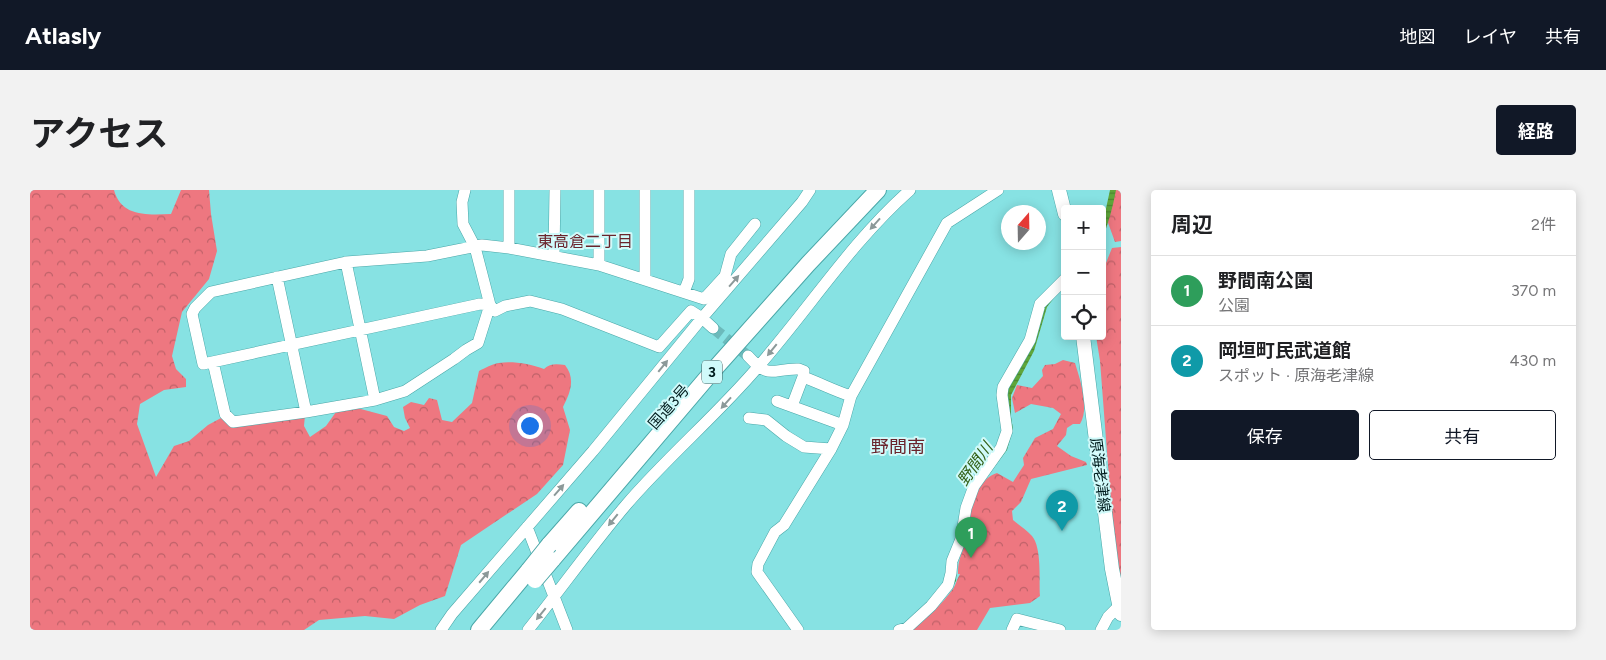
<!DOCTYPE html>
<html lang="ja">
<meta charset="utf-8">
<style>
:root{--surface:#fff;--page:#f2f2f2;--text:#202124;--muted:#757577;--line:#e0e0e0;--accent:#111827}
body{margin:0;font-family:Figtree,"Noto Sans JP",sans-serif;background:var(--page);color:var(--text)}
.controls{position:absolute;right:15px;top:15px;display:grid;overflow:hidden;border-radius:5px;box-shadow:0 2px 12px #0003}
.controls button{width:45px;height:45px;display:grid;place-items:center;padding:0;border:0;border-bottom:1px solid var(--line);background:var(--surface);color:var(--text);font:25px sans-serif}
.compass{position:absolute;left:971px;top:15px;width:45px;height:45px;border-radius:50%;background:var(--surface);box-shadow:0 2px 12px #0003;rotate:20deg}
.you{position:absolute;left:499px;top:235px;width:18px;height:18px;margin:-12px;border:4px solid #fff;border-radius:50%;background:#1a73e8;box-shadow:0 0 0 8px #1a73e833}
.badge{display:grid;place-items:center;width:32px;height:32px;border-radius:50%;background:var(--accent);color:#fff;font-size:16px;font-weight:700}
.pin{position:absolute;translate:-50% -41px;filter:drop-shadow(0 1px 2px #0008)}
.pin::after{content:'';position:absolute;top:26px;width:18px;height:15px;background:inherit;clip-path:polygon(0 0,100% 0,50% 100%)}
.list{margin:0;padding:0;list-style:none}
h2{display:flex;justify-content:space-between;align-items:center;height:65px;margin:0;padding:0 20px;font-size:21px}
h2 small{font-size:16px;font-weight:400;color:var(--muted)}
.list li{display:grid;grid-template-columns:32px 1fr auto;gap:15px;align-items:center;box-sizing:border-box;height:70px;padding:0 20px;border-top:1px solid var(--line)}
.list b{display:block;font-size:19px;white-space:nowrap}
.list p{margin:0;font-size:16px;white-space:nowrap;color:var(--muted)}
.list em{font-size:16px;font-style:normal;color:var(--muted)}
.actions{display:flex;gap:10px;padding:15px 20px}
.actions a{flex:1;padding:11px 0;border:1px solid var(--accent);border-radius:5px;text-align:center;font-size:18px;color:var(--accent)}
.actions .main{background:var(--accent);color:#fff}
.icon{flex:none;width:28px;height:28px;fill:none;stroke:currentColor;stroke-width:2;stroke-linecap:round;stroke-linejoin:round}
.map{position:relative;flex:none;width:1091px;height:440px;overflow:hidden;border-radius:5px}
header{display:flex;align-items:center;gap:30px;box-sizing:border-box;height:70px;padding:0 25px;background:var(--accent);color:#fff}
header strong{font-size:24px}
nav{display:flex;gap:28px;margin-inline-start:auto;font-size:18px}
.intro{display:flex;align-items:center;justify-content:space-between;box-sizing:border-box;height:120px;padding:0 30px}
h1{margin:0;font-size:35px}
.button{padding:12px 22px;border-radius:5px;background:var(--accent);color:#fff;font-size:18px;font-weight:700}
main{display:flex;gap:30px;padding:0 30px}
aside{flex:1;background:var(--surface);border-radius:5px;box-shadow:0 2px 12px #0003}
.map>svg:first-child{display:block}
</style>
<header>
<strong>Atlasly</strong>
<nav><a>地図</a><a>レイヤ</a><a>共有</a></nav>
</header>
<div class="intro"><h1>アクセス</h1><a class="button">経路</a></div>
<main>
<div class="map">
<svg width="1091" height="440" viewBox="0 0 1091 440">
<defs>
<pattern id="forest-crowns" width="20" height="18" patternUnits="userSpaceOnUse" patternTransform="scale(1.25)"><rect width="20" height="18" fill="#ee7780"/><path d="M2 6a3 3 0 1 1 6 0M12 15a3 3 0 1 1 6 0" fill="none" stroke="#be6168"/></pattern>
<pattern id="water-rules" width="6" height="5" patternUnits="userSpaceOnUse" patternTransform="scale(1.25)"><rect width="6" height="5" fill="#5fa63a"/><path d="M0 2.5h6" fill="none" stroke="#4c8630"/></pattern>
</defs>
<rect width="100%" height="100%" fill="#87e2e3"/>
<path fill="url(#forest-crowns)" d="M0,0H84C91,27 118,25 141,24L151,0H179L181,24L187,61L179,89L152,122L142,166L146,179L156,189V197L134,200L110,214L107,234L126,287L144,256L159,251L178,235L191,228L275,225L274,236L280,247L296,236L306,222L327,218L357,226L364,237L374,241L380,238L375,228L373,217L381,212L394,215L399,208L407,210L412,230L422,232L442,213L449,181C455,178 462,174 469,173C483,171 500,174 514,179C520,173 527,174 535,175C546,189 540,203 533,217L540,240L533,275L507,304L431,355L415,406L390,415L364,429L335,426L289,430L274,440H0Z
M1083,0H1091V51L1085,52L1077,30Z
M1091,57V394L1082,327L1070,171L1066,146H1072V83L1082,58Z
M1033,170L1045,173C1050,190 1060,217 1050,234H1043L1037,238L1036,245L1027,256L1041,266L1056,272L1057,275L1001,289L991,312L982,321L983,330C989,335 997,340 1002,346C1012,358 1009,390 1010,406L1000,413L960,418L947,440H883C898,427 912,414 923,399C926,394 927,389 930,384H928C928,364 936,358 938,343C940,337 939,330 940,324C943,308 951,288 967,283L983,292L994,275L993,268L1005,248L1023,239L1031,224L1023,218L1001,214L985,223L982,208L987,195L1002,198L1013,186L1012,180L1015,175L1025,174Z"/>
<path fill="url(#water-rules)" d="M1080,0H1086C1083,17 1078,34 1072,50V37Z
M1024,108L1017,117L1004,161L981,205V227L983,239L977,260L950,296L942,311L927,374L926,391L922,397H920L940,308L974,260L977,200L1011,120Z"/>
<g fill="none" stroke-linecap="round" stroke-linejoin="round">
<path stroke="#6cbabb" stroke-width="11" stroke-dasharray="11 5.5" stroke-linecap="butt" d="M683,138L718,166"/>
<g stroke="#4aa7a8" stroke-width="12">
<path id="minor" d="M569,0V75
M479,58V0
M524,66L525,0
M316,72L345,210
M247,87L276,222
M615,89V0
M654,102L659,89V0
M683,138L672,128L661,121L629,157L532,119L500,111L475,116L465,121L460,115L450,114L173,174L162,124L165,118L181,102L316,72L397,66L452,55L479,58L569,75L674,109L695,86L701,64L725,34
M718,166C741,191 741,178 769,179L774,181L773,187C790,193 805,201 821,206
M183,172L195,224L203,232L276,222L345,210L375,201L424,169L436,160L448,153L460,115L445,57L433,34L432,12L435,0
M747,211L813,235
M762,216L773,187
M719,228L736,230L756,246L774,257L801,259
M497,337L537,440
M411,440L422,424L563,261L672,128L772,12L780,0
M498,440C531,399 562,355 596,315C637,267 686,226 727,178C779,119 821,52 880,0
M768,440L727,382L728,374L745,342L754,335L801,259L813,235L821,206L917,33L968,0
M869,440L877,438L901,416L918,395L921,383L922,371L931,349L936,318L944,296L971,258L977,241L972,205L973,197L1000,150L1010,114L1035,89
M982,440L987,429L1030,440
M1071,440L1078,427L1091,414"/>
</g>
<g stroke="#4aa7a8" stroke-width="15">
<path id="major" d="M1029,0L1035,24
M1053,146L1082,379L1091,424"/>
</g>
<g stroke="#4aa7a8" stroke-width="18">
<path id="highway" d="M519,355L549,321
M522,370L681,183L778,74L848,0
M449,440L499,380"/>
</g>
<use href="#minor" stroke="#fff" stroke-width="11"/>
<use href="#major" stroke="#fff" stroke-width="14"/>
<use href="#highway" stroke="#fff" stroke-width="16"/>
<g stroke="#4aa7a8" stroke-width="18" stroke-linecap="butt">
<path id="highway-bridge" d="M499,380L519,355
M505,390L522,370"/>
</g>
<use href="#highway-bridge" stroke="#fff" stroke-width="16"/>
</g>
<defs><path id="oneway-solid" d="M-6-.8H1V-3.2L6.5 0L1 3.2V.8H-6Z" transform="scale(1.25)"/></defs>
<g fill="#8c9999">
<use href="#oneway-solid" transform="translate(845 34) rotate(132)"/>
<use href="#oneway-solid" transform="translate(704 91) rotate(-49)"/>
<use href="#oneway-solid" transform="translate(742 160) rotate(129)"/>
<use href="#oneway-solid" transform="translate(633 176) rotate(-51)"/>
<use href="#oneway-solid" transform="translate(696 213) rotate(132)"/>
<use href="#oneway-solid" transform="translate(529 300) rotate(-49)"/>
<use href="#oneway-solid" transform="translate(583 330) rotate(129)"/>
<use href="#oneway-solid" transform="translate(454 387) rotate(-50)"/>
<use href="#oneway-solid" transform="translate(511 424) rotate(129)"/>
</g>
<g text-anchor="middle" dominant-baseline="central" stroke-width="4" stroke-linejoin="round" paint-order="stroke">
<rect fill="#d0fafa" stroke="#3e5f5f" stroke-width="1" x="672" y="170.5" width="20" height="23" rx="4"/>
<g font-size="14" font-weight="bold" fill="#001c1d">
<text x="682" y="182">3</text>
</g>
<g font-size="15" fill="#001c1d" stroke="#d0fafa">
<text transform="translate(639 217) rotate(-49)">国道3号</text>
<text transform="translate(1070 285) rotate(83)">原海老津線</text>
</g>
<g font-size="16" fill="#6a242c" stroke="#d0fafa">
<text x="555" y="51">東高倉二丁目</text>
</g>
<g font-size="16" font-style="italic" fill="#34621a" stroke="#d0fafa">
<text transform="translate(945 274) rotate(-55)">野間川</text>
</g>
<g font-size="18" fill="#6a242c" stroke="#d0fafa">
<text x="868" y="257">野間南</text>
</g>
</g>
</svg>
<div class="controls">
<button>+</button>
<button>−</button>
<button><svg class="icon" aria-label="locate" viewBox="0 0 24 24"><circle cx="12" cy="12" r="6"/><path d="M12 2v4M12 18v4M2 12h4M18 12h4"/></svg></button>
</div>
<svg class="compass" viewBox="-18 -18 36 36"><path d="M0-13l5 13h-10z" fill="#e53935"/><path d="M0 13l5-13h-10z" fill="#757577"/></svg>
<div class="you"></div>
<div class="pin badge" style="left:941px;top:368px;background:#2e9e5b">1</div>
<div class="pin badge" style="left:1032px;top:341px;background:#0f9aa8">2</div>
</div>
<aside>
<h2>周辺<small>2件</small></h2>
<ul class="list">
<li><span class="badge" style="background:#2e9e5b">1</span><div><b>野間南公園</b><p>公園</p></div><em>370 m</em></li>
<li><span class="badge" style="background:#0f9aa8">2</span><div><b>岡垣町民武道館</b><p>スポット · 原海老津線</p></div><em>430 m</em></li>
</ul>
<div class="actions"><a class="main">保存</a><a>共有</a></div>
</aside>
</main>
